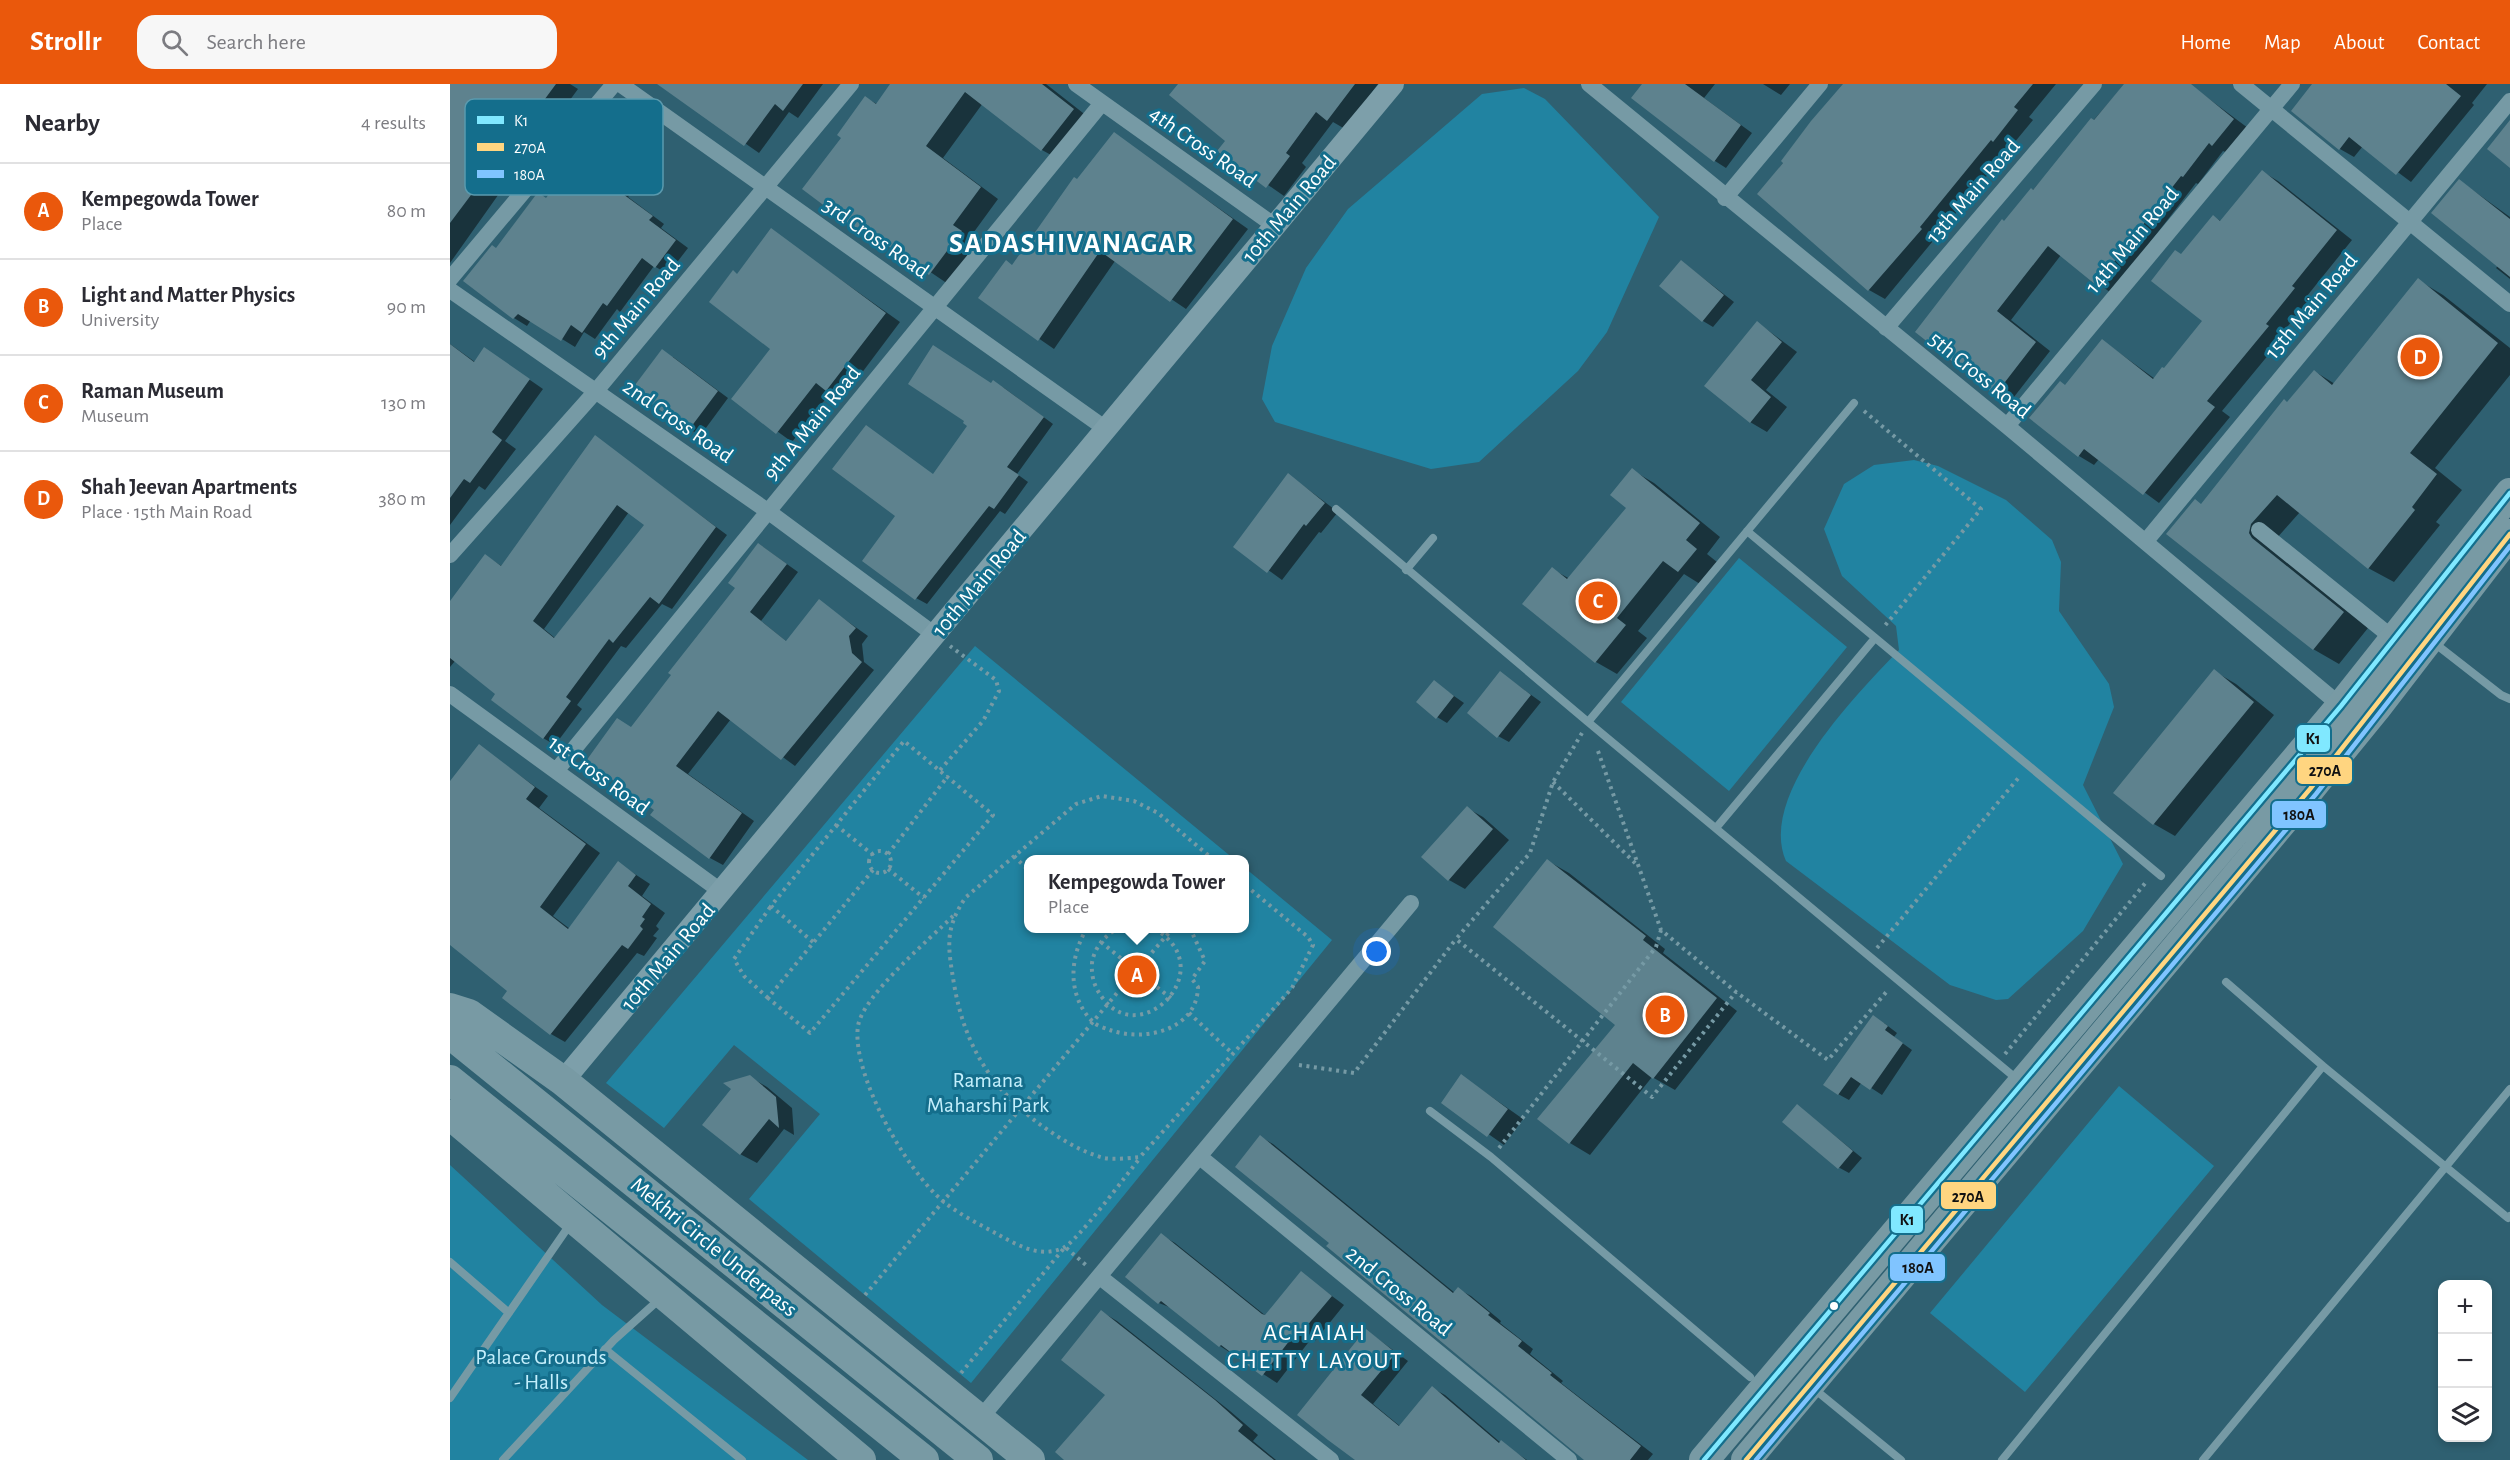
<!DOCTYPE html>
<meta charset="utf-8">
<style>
:root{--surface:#fff;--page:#f7f7f7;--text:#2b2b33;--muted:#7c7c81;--line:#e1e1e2;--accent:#ea580c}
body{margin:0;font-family:"Alegreya Sans",sans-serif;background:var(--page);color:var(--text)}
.controls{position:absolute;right:18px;bottom:18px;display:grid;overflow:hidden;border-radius:12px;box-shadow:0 3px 9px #0003}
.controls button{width:54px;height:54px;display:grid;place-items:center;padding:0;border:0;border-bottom:2px solid var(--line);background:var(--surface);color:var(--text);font:30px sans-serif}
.you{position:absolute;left:927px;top:868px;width:21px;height:21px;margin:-15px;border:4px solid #fff;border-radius:50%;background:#1a73e8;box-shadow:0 0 0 9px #1a73e833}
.badge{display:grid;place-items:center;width:39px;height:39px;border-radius:50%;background:var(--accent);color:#fff;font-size:20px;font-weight:700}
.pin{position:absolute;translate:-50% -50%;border:3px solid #fff;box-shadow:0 2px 6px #0006}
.popup{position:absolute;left:574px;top:771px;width:225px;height:78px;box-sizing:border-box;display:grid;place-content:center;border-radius:12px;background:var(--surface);filter:drop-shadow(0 2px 4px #0005);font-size:20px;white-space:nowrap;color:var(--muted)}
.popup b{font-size:22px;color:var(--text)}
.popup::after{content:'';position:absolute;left:50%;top:100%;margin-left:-12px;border:12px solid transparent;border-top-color:var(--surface)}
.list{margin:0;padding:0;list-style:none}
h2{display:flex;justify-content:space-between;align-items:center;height:78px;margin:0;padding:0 24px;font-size:26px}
h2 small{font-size:20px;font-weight:400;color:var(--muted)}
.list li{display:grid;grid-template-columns:39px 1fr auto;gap:18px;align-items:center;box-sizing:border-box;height:96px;padding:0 24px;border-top:2px solid var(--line)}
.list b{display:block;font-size:22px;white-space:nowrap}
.list p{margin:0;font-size:20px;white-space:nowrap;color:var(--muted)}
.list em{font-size:20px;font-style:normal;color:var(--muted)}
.icon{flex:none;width:33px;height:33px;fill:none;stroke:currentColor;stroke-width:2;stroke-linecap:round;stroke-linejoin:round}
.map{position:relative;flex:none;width:2060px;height:1376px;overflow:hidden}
header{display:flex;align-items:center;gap:36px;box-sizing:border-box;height:84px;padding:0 30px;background:var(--accent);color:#fff}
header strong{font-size:28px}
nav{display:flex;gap:33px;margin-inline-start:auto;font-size:21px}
.search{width:420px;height:54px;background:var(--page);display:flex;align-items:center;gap:15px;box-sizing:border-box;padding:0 21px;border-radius:18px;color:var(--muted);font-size:22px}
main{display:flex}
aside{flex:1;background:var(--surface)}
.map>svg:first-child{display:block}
</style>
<header>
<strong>Strollr</strong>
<div class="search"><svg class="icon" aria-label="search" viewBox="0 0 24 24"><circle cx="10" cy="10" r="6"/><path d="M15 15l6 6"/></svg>Search here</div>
<nav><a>Home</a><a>Map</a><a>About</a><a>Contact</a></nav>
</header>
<main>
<aside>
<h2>Nearby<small>4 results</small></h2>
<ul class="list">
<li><span class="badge">A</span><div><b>Kempegowda Tower</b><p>Place</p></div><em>80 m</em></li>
<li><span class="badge">B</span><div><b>Light and Matter Physics</b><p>University</p></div><em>90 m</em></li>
<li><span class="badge">C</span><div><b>Raman Museum</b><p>Museum</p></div><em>130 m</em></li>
<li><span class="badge">D</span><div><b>Shah Jeevan Apartments</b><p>Place · 15th Main Road</p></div><em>380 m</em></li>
</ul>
</aside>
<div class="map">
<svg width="2060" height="1376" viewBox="0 0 2060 1376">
<rect width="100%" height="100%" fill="#2f6071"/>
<path fill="#2183a1" d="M1074,4L1095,15L1209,133L1157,248L1128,287L1029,378L981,385L825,338L812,315L822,262L856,184L898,125L1032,10Z
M1464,376L1488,382L1556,416L1602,456L1611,478L1609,527L1659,600L1664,623L1633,701L1673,780L1633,847L1558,915L1546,916L1500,901L1336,777C1307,711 1407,610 1449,566L1446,542L1392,492L1374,445L1394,400L1424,381Z
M1289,474L1397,563L1279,707L1171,618Z
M525,562L784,775L579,776V844H795V784L882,856L521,1299L299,1115L370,1030L284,961L214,1044L156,999Z
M1669,1002L1764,1082L1575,1308L1480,1229Z
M0,1081L152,1221L358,1376H0Z"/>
<path fill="#0007" fill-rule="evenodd" d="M0,0H120L128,5L106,35L112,39L88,71L93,74L76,97L63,90L0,179Z
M210,0H373L348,34L339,28L309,69Z
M442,0H596L642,36L610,76L592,66L533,19L493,74L548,115L521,152L529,159L498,200L429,153L428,156L409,145L354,105L393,53L416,14L427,20Z
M730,0H928L895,45L883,38L852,79L856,83L834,112L769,67L777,56Z
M1193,0H1265L1254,14L1302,49L1276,84L1265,77Z
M1313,0H1340L1331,11Z
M1394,0H1606L1579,33L1583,36L1435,215L1419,206L1309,110Z
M1675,0H1739L1798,44L1778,69L1773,67L1748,100L1746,99L1661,209L1611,171L1561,236L1600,267L1560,318L1467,248L1555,138Z
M1864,0H2037L2022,19L2024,21L1961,98L1913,62L1904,73L1890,65Z
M151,43L203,80L178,113L214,140L211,144L238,164L218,190L204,182L170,228L167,225L145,255L134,248L125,263L81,236L77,242L64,234L16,196L97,115Z
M664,50L798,145L736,225L665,177L604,265L530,214L563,182Z
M1813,88L1828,97L1902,156L1857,212L1860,214L1831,251L1834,252L1772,327L1780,333L1709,419L1649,375L1644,381L1629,372L1616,302L1653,257L1705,295L1715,286L1754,237L1763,132L1772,138Z
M2010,97L2060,133V195L2046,184L2048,182Z
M321,146L450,238L393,314L381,308L342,358L283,315L322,265L288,191Z
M1231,177L1284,218L1263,243L1253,237Z
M1968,196L1993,211L2060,264V291L1985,384L2012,406L1986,438L1990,441L1944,498L1918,484L1850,428L1826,455L1918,544L1889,580L1863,565L1752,421L1864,287L1885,300Z
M1308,239L1347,268L1316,306L1337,323L1317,348L1300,338L1256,302Z
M0,260L25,278L35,265L93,305L55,357L66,365L35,406L29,402L0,441Z
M223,273L278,314L250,352L184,305Z
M542,300L554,304L603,340L567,390L578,398L555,430L550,427L477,520L466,514L484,391L519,342Z
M145,353L277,451L222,525L212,520L176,564L171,562L127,621L132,625L105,661L93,654L47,610L5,577L0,583V519L36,472L53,483ZM179,428L196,441L105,554L94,545Z
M1182,386L1204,399L1270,453L1257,470L1267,478L1250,500L1234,490L1188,547L1197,554L1167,590L1146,578L1102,485L1120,495L1178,423Z
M839,391L888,428L871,449L869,448L832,496L785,462Z
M309,460L348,488L311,537L337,558L369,517L418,552L412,560L414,578L424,586L345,682L281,635L238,690L304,737L273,781L260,774L206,725L182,644L287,504Z
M1764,587L1786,600L1824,631L1725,752L1704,740Z
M1051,589L1091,618L1059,658L1048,652Z
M984,598L1014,619L997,639L987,633Z
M29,662L98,712L89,724L150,769L103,832L120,845L168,779L200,800L192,812L215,829L206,842L209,845L203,852L207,854L194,872L187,869L115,958L101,950L59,907L0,859V699Z
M1017,724L1033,733L1059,756L1015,805L999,796Z
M1098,777L1119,789L1215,865L1213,869L1287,927L1225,1006L1202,993L1140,1071L1120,1059L1167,941Z
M1434,939L1447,949L1444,953L1462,966L1432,1011L1412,998L1399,1016L1388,1010Z
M1012,992L1073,1035L1054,1061L993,1018Z
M300,993L317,1003L342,1024L344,1051L334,1045L307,1079L290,1070Z
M1348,1022L1412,1074L1399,1089L1388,1083Z
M811,1053L823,1060L1005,1209L1008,1205L1021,1212L1051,1237L1050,1239L1083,1265L1080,1270L1113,1297L1111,1299L1203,1370L1198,1376H1137L881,1159Z
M711,1151L725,1159L816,1232L851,1189L894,1221L865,1257L861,1255L827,1299L770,1262L724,1225L709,1219L677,1193Z
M652,1228L667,1237L780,1327L808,1351L803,1357L826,1376H617L657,1310Z
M917,1247L958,1277L923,1320L951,1343L982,1304L995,1311L1051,1359L1077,1376H907L849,1331Z"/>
<path fill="#5e828e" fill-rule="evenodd" d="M0,0H106L89,23L95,27L71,59L75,63L57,88L45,79L0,139Z
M207,0H353L333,27L325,20L294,62Z
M440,0H592L624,25L591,67L515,8L476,62L531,103L503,141L512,147L479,191L411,143L408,147L352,105L391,54L387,51L415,12L426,20Z
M728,0H905L877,37L866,28L836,69L840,72L816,104L767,67L775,57L719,11Z
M1192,0H1235L1291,41L1264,78L1181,14Z
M1393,0H1583L1564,23L1568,26L1543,58L1541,56L1470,143L1472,145L1418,207L1307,110L1333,79L1331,77L1361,37Z
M1674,0H1741L1784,35L1762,62L1759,59L1733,93L1731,92L1646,201L1598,162L1547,227L1586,258L1545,311L1465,248L1552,135L1554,137L1581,104L1583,106L1641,34L1644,36Z
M1862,0H1996L2011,12L1946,91L1899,53L1889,66L1841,27Z
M2060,36V84L2037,65Z
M151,41L191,72L166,105L203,132L199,136L226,156L205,184L192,174L157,222L153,219L132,249L121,241L111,257L68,230L63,235L13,197L42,161L46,164L88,108L96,114Z
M664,48L783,135L720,218L650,167L588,257L528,214L556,176L562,181L624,93L627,95Z
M1812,86L1887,146L1842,202L1845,204L1816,240L1819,242L1757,317L1765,323L1693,411L1634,365L1628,373L1579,334L1610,297L1615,301L1652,255L1703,295L1712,283L1714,284L1752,237L1701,197L1725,166L1731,170L1763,131L1770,137Z
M2009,95L2060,135V193L1981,129Z
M321,144L436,229L376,307L366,299L326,350L281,315L320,265L259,218L283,186L287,190Z
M1231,176L1274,211L1252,238L1209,202Z
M1968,194L2048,259L1960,369L1987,390L1962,423L1965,426L1918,485L1827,411L1801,440L1799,449L1802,454L1894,528L1863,566L1716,450L1745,415L1751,420L1834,315L1837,318L1864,286L1882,301Z
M1307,237L1332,258L1301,296L1321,313L1300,339L1254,302Z
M0,260L24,278L34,263L80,295L42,348L52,356L20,399L14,395L0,414Z
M483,261L541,299L543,296L594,333L557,383L569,391L544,425L539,422L465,516L412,477L445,432L382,385L416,341L483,390L517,342L513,339L514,337L458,300Z
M212,265L268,307L238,347L182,305Z
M145,351L266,443L209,520L200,513L163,559L159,555L116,613L121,617L93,655L41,616L45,610L0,574V517L35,470L51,482ZM167,421L194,441L104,554L83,537Z
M1182,384L1250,439L1236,456L1247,465L1228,488L1213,477L1167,534L1176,541L1145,579L1072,520L1102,483L1117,495L1155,449L1176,424L1160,411Z
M838,389L875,419L856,442L854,440L817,489L783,463Z
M308,459L337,480L300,528L336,557L369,515L406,544L399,552L402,569L412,578L331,676L268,627L226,682L292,729L259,775L200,731L204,726L136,677L167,634L181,643L221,591L218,589L285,504L278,499Z
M1764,585L1804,618L1703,741L1663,709Z
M1050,587L1081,611L1047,654L1017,629Z
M984,596L1004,612L986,635L966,618Z
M29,660L85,703L76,715L136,760L90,823L118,845L168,777L186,791L178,802L201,820L192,833L195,835L190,842L193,845L178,865L172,861L100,951L52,914L57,907L0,861V697Z
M1017,722L1043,745L998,797L971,773Z
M1097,775L1196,852L1193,856L1267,914L1203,995L1183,979L1119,1060L1087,1035L1165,941L1043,843Z
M1423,931L1438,942L1435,946L1453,959L1420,1006L1401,993L1388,1011L1373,1001Z
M1011,990L1058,1025L1037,1053L991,1019Z
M300,991L326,1013L329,1044L319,1035L290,1071L252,1041L281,1005L273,999Z
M1347,1020L1403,1067L1388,1085L1332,1038Z
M810,1051L1003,1209L1008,1203L1040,1229L1038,1231L1072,1257L1068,1262L1102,1289L1100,1291L1191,1362L1180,1376H1134L876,1162L879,1159L785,1083Z
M711,1149L812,1230L815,1231L851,1187L882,1212L850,1250L847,1247L812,1292L771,1261L769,1263L711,1217L708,1220L675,1193Z
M651,1226L765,1316L793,1341L788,1347L824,1376H614L605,1368L655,1311L611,1276Z
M916,1245L946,1269L911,1311L949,1342L982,1302L1049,1359L1051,1356L1076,1376H905L878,1356L847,1331Z"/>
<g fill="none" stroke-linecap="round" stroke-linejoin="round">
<path stroke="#769aa5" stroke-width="4" stroke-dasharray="3 4.5" stroke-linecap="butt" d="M1414,327L1531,425L1433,544
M1132,649L1103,698L1080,769L1006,855L1202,1013L1286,908
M1148,667L1211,846L1286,908L1378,976L1438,906
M490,686L533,637L549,607L546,596L500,562
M1103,698L1186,780
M386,741L423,771
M419 778a11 11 0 1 1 22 0a11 11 0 1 1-22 0Z
M438,770L498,692
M564,772L579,787
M764,776L708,729L684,717L652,712L626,720L516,813C494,845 498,863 504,900C515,965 545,1011 601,1048C617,1059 635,1069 654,1074C665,1076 679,1074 690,1073L842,904L863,861L858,853L795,801
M438,785L474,814
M503,832C480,855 413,911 408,942C401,990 457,1088 494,1118C510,1131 531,1141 549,1151C569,1162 590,1174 613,1164C627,1158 677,1090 690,1074
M637,844C619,874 617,912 643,938C647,942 655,944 660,946C693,958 747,947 748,903L742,895L755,877L740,844
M670,844C656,849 644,864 642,879C641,894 645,905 655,917C695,964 772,882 703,844
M363,858L321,822L454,657L543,731L360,949L318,914L423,786
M651,858L678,880
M1427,864L1570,692
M684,874L701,888L687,904L670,890Z
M692,880L723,844
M695,894L721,914
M318,914L294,892L284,875L321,822
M739,929L783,970
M1555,970L1697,797
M849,981L904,989L1006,855
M1049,1064L1206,863L1211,846
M415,1211L677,897
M511,1289L615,1163L636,1181"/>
<path stroke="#769aa5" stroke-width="8" d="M1404,319L1138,638L1568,996
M886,425L1138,638
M1297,447L1711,792
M956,486L983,454
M1983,558L2051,611L2060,615
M1266,744L1425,554
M1776,898L1873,982
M980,1027L1041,1073L1300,1293
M0,1178L59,1229
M155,1265L292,1376
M1363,1304L1451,1376
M0,1314L121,1139
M53,1376L164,1256L212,1213
M1552,1376L1873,982L2058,1134L2060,1132
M1753,1376L2060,1005"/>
<path stroke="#769aa5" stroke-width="16" d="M170,0L656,345
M626,0L825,142
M1139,0L1557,342L1891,622
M1791,0L2060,220
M1275,114L1370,0
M0,195L164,0
M0,206L319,428L485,551
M1436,244L1644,0
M1557,342L1842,0
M1809,446L1944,555
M1696,457L2060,17
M0,471L146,307L401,0
M0,610L272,808
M106,687L652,19
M750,1073L1119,1376
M650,1193L881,1376
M529,1336L961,819"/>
<path stroke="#7d9faa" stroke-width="22" d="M113,997L943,0"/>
<path stroke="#789aa4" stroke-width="30" d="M0,924L19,930L113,997L580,1376
M0,950L528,1376
M0,996L474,1376
M0,1031L411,1376
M1254,1376L1891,622L2060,409
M1296,1376L1860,705L1926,624L2060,450"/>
<g stroke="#146e8c" stroke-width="9">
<path id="bus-1" d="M1254,1376L1891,622L2060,409"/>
</g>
<g stroke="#146e8c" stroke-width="9">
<path id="bus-2" d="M1296,1376L1860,705L2060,450"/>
</g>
<g stroke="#146e8c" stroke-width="9">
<path id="bus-3" d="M1306,1376L1866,710L2060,462"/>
</g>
<use href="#bus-1" stroke="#80e8ff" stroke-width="4.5"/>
<use href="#bus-2" stroke="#ffd580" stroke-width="4.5"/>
<use href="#bus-3" stroke="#80c4ff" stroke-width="4.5"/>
</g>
<circle fill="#fff" stroke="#146e8c" stroke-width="2" cx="1384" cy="1222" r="5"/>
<g text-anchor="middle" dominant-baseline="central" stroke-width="6" stroke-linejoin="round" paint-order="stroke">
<g font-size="22" fill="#fff" stroke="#146e8c">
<text transform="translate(753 63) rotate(35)">4th Cross Road</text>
<text transform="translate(1523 107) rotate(-49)">13th Main Road</text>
<text transform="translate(839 125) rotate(-50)">10th Main Road</text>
<text transform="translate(426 154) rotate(35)">3rd Cross Road</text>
<text transform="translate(1682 156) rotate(-50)">14th Main Road</text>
<text transform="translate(1861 222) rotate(-50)">15th Main Road</text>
<text transform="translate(186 224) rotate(-50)">9th Main Road</text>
<text transform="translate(1530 291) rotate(39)">5th Cross Road</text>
<text transform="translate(228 337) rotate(35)">2nd Cross Road</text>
<text transform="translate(362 339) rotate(-51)">9th A Main Road</text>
<text transform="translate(529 499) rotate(-50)">10th Main Road</text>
<text transform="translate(149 691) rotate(36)">1st Cross Road</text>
<text transform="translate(218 873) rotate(-50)">10th Main Road</text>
<text transform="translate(264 1163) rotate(39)">Mekhri Circle Underpass</text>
<text transform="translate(949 1207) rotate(39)">2nd Cross Road</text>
</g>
<g font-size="22" fill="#c4effc" stroke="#146e8c">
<text x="538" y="996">Ramana<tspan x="538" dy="25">Maharshi Park</tspan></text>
<text x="91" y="1273">Palace Grounds<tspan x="91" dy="25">- Halls</tspan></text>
</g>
<g font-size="24" letter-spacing="1.5" fill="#fff" stroke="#146e8c">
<text x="865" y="1249">ACHAIAH<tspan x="865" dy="28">CHETTY LAYOUT</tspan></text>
</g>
<g font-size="28" font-weight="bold" letter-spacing="1.5" fill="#fff" stroke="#146e8c">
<text x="622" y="160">SADASHIVANAGAR</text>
</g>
</g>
<rect x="15" y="15" width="198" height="96" rx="9" fill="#146e8c" stroke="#5a9aae" stroke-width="1.5"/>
<rect x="27" y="32" width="27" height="8" fill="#80e8ff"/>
<rect x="27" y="59" width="27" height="8" fill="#ffd580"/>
<rect x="27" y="86" width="27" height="8" fill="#80c4ff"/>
<g font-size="16" fill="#fff">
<text x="64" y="42">K1</text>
<text x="64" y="69">270A</text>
<text x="64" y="96">180A</text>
</g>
<g stroke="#146e8c" stroke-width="2">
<rect x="1846" y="640" width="35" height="29" rx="6" fill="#80e8ff"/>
<rect x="1846" y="672" width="57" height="29" rx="6" fill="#ffd580"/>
<rect x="1821" y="716" width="56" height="29" rx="6" fill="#80c4ff"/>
<rect x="1490" y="1097" width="57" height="29" rx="6" fill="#ffd580"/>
<rect x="1440" y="1121" width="34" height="29" rx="6" fill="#80e8ff"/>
<rect x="1439" y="1169" width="57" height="29" rx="6" fill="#80c4ff"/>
</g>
<g font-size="16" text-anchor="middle" font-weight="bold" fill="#111">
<text x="1863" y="660">K1</text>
<text x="1875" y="692">270A</text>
<text x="1849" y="736">180A</text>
<text x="1518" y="1118">270A</text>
<text x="1457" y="1141">K1</text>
<text x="1468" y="1189">180A</text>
</g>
</svg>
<div class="controls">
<button>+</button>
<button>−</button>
<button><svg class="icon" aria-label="layers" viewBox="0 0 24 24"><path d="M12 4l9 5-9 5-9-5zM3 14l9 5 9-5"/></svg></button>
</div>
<div class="you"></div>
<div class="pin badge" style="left:687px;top:891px">A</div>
<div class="popup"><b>Kempegowda Tower</b>Place</div>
<div class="pin badge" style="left:1215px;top:931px">B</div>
<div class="pin badge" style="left:1148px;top:517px">C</div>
<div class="pin badge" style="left:1970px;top:273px">D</div>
</div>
</main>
